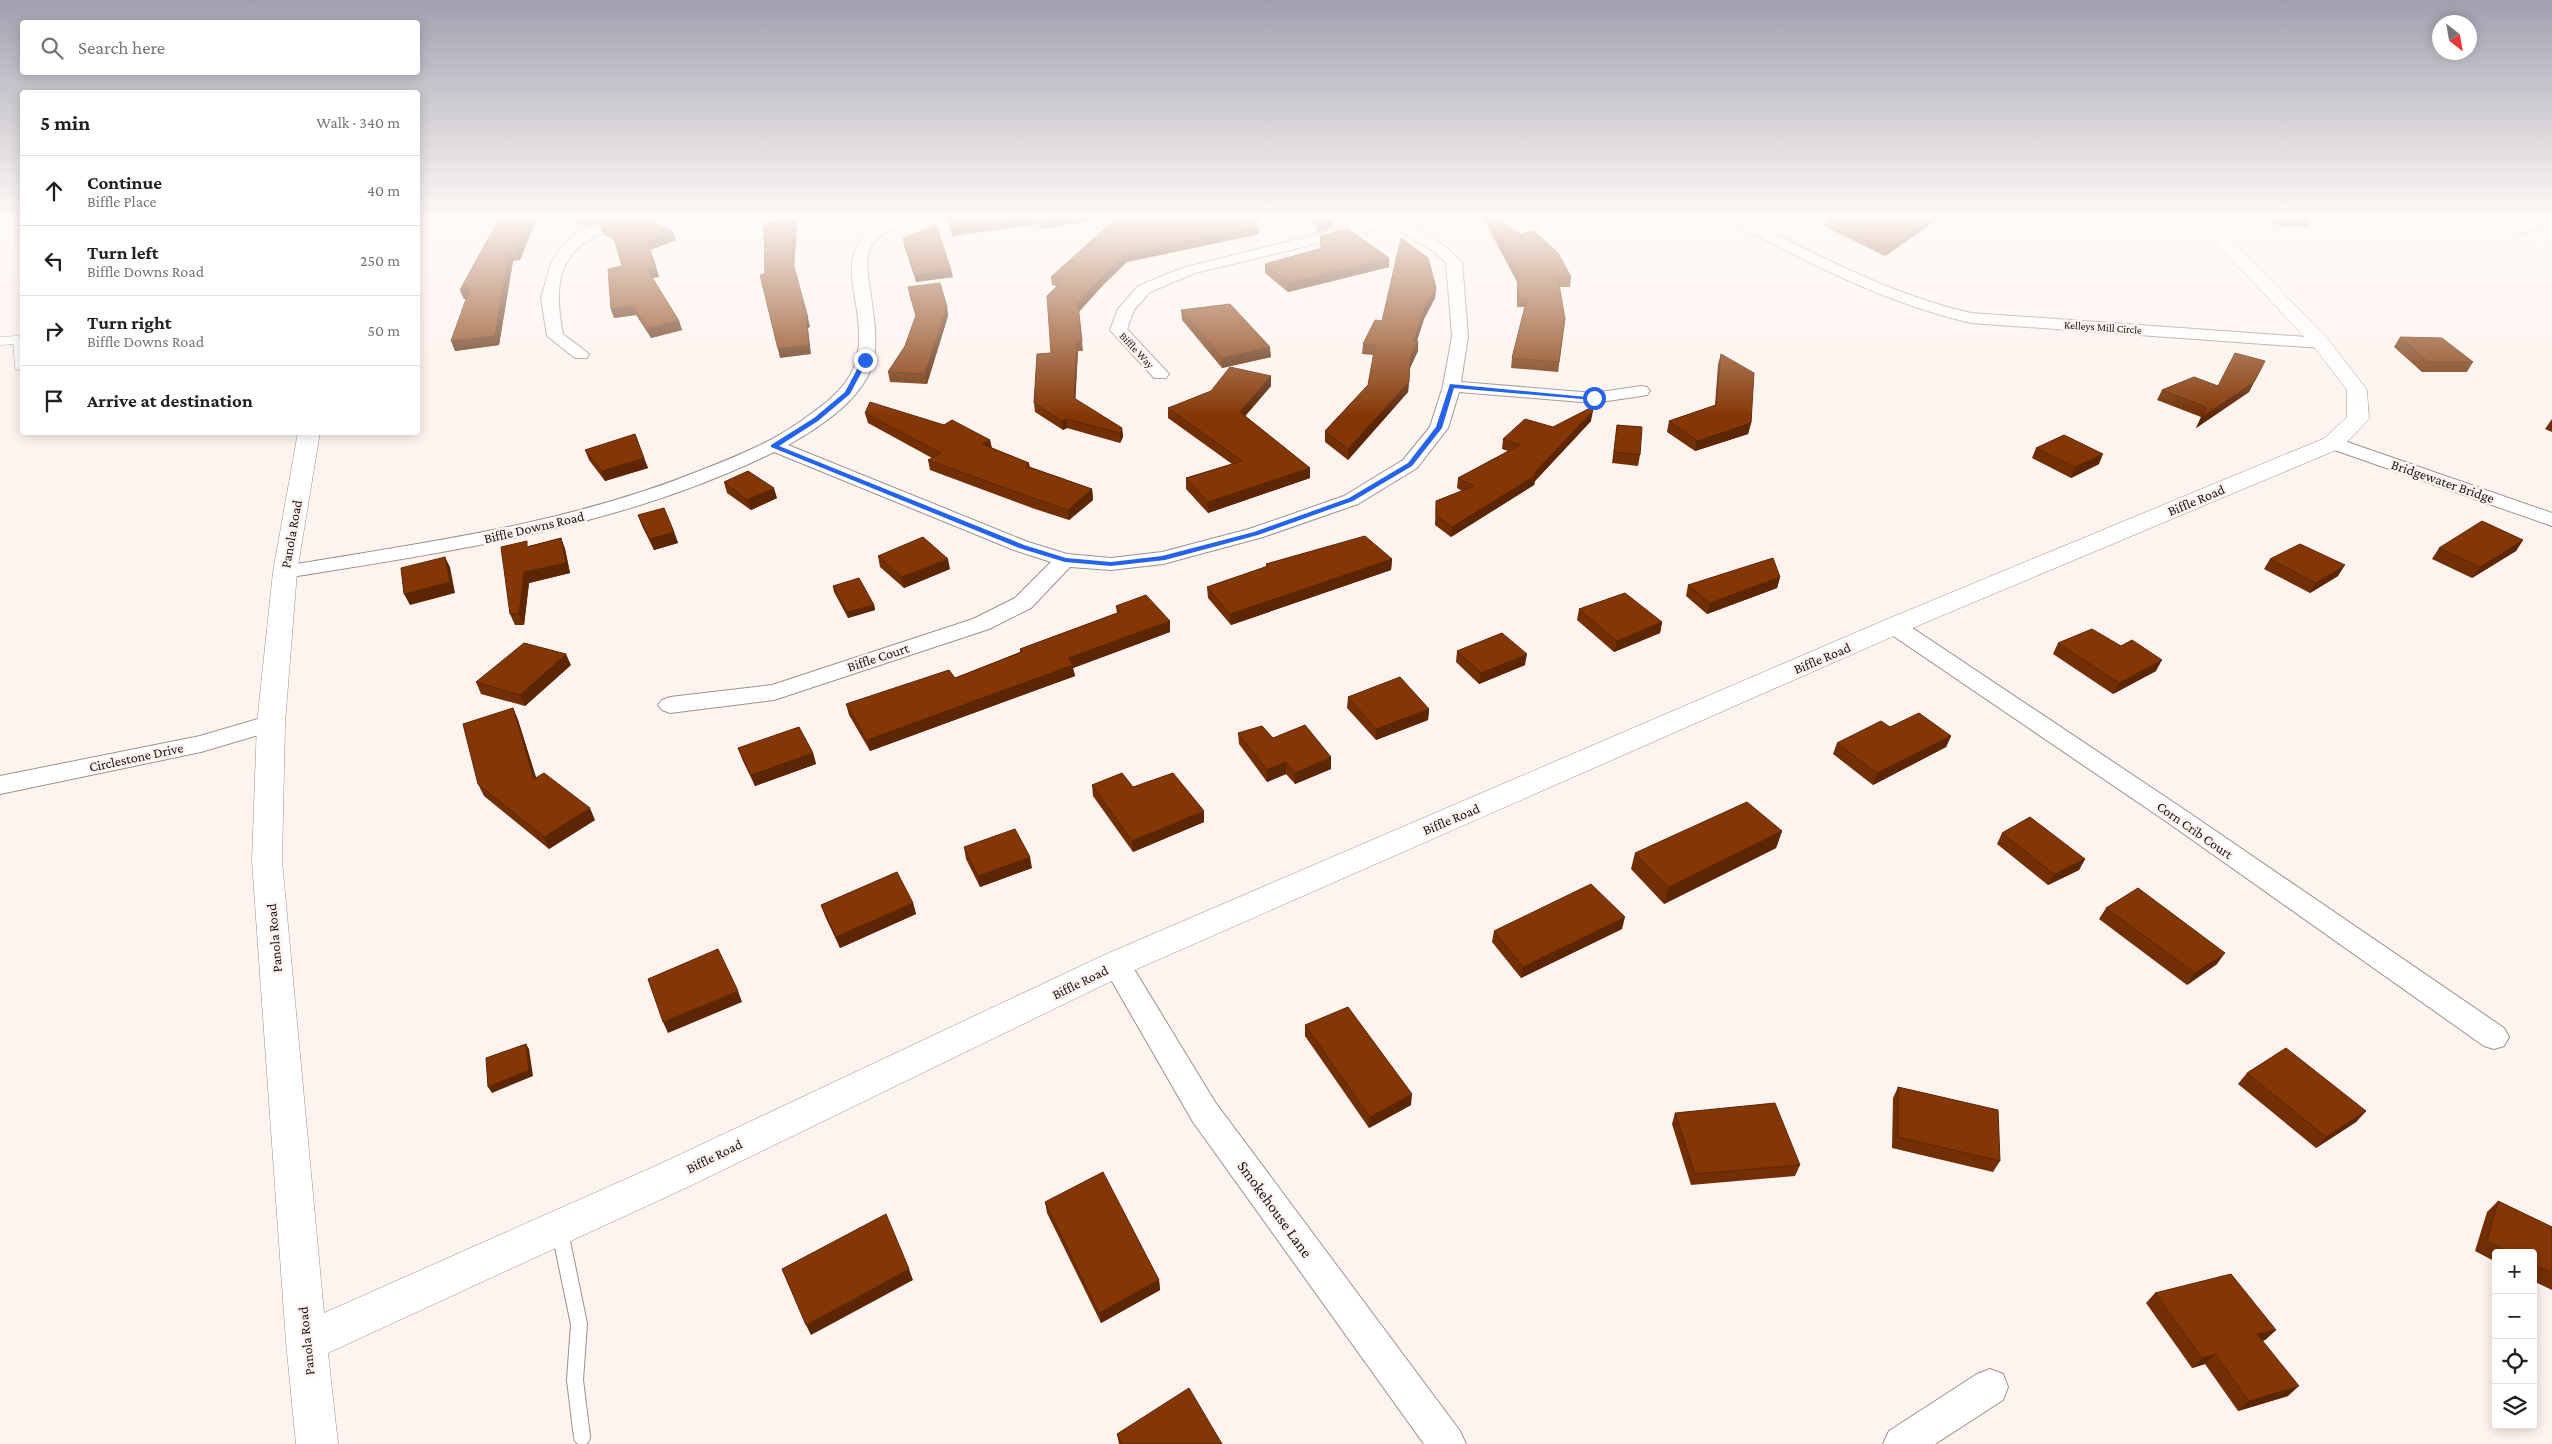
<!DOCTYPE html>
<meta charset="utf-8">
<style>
:root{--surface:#fff;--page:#f6f6f6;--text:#202124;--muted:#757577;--line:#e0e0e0}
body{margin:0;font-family:"Crimson Pro",serif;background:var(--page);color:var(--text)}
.controls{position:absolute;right:15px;bottom:15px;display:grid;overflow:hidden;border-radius:5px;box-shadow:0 2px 12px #0003}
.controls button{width:45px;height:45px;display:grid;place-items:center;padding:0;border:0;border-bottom:1px solid var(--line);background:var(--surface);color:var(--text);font:25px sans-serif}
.compass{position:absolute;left:2432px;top:15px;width:45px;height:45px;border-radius:50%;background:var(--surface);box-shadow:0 2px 12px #0003;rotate:149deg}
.stop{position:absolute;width:15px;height:15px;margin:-11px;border:4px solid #2563eb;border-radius:50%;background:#fff}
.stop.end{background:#2563eb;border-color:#fff;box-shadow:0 1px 5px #0008}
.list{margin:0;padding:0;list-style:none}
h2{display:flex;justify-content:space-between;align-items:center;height:65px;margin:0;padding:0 20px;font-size:21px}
h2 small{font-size:16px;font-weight:400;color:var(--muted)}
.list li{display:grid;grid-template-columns:32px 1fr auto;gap:15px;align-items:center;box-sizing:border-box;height:70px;padding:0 20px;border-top:1px solid var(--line)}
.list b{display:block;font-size:19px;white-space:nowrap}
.list p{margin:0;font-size:16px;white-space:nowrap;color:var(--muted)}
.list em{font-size:16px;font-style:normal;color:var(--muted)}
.icon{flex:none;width:28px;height:28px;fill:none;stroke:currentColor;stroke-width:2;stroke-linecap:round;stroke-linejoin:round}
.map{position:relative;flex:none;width:2552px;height:1444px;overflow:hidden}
.search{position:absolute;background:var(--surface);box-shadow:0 2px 12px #0003;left:20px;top:20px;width:400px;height:55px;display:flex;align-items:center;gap:12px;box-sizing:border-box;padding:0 18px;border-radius:5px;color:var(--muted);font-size:19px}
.panel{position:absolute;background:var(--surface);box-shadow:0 2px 12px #0003;left:20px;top:90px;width:400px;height:345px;border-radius:5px}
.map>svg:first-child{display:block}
</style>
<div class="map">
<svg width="2552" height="1444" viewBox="0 0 2552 1444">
<rect width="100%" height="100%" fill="#fef3ee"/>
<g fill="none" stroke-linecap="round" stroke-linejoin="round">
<g stroke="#9e918b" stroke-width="9">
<path id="lane-far1" d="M0,341L17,340L19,366"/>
</g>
<g stroke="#9e918b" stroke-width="18">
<path id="lane" d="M560,1232L579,1324L575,1380L582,1437"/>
</g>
<g stroke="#9e918b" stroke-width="2">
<path id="street" d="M625,215H650L648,218C578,236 547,255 563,334L589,354L587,358H575L547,336L541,298L551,263L559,251L571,238L582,231Z
M910,215H935L933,218C914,223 888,226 874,242C865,253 867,270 869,282C872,306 878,334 874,358C867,397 820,427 788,445L1028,542L1067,554L1111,558L1162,552L1249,529L1344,496L1403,460L1430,427L1443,386L1452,336L1446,263L1435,252L1390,226L1195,273L1150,292L1134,310L1127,329L1169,374L1166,378H1154L1110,330L1118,309L1138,286L1185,267L1379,219L1375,215H1393L1445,246L1462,262L1468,336L1461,382L1594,393L1641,386L1647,387L1650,391L1647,395L1641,396L1594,403L1459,392L1448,428L1417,468L1358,504L1263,537L1163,564L1111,570L1070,567L1031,608L989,629L774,700L670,713L662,710L658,705L662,700L670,697L772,685L973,619L1015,598L1051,562L1014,550L774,452C620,528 451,551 285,578L278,576L275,572L278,568L285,566C427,542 570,524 704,469C737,456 772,442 801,421C821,407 845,390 854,367C878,303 806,241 910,215Z
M1720,215H1738C1814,253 1888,294 1971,313L2321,338L2329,343L2321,348L1971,323C1895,305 1828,273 1760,237C1748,231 1728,225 1720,215Z
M2552,215V224L2519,235L2512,231L2514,228Z
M22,216V224L0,228V220Z
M2333,437L2552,513V526L2326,447L2324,443L2326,439Z
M1894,619L1902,621L2185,810L2504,1028L2509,1037L2504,1046L2494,1049L2484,1046L2167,822L1886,631L1883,626L1886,621Z
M271,715L279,717L283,723L279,729L201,752L0,794V776L200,736Z
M1116,953L1126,956L1215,1102L1460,1431L1466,1444H1424L1193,1122L1102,964L1106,956Z
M1990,1369L2003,1374L2008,1387L2003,1400L1935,1444H1883L1889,1431L1977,1374Z"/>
</g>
<g stroke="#9e918b" stroke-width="1">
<path id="secondary" d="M2190,215H2207L2328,339L2367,390L2369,419L2341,448L1903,632L1128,973L688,1187L328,1353L338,1444H296L286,1342L252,861L257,723L273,572L298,432H320L297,572L285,723L282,861L324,1313L662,1163L1104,955L1885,620L2325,438L2347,417V390L2314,347Z"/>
</g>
<use href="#lane-far1" stroke="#fff" stroke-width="8"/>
<use href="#lane" stroke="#fff" stroke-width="16"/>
<use href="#street" fill="#fff" fill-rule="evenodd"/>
<use href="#secondary" fill="#fff" fill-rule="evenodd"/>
</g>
<path fill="#722f04" d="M538,215L520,260L513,261L499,345L455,351L466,299H464L460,290Z
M564,215H617V216L588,227Z
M958,215H1117L1042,229L1038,224L952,236L948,219Z
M1312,215H1321L1333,224V228L1317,232Z
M1485,215H1490L1571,277L1570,287H1559L1565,319L1558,372L1511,368L1512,358L1525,307H1517V282L1485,222Z
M1816,215H1944L1885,256L1826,227L1827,220Z
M1950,215H1973L1965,220Z
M2265,215H2310L2312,217L2308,226L2280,227Z
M600,225L676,240L650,250L659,277L652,278L679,321L682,330L651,338L636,315L614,318L611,309L622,266L615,240L603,234Z
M1258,226L1259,234L1127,262L1105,283L1079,312L1083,351H1078L1075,399L1122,428L1123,437L1120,443L1067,428L1063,430L1035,412L1034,403L1051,353L1057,286L1052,285L1051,277Z
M1320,236L1389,267L1288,292L1265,273V264L1321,248L1320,245Z
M903,238L953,277L916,282L904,245Z
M908,287L947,307L948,316L927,384L890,382L888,372L905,346L916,317L910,297Z
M1436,288L1435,298L1424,319L1417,341H1418V351L1410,368L1408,392L1348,460L1325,442V431L1368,385L1374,355L1362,354L1363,344L1382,321Z
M1181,310L1271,357L1222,368L1182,320Z
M2400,337L2473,362L2467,372H2422L2394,347Z
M1721,354L1751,423L1748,434L1695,451L1667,432L1669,421L1715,405L1718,364Z
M2265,361L2249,392L2196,428L2201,417L2157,400L2162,390L2218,386Z
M1271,376V386L1245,416L1310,468V478L1208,513L1186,489V478L1232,464L1168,418V408Z
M865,413L990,440L992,448L1029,463L1030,467L1092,489L1093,500L1069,520L1035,509L930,470L928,460L932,458L868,423Z
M2552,419V432L2545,429Z
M1591,421L1535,481L1534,485L1451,537L1435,525L1436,501L1462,491L1457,488L1458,478L1508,451L1502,449L1503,439L1553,427Z
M1617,425L1640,455L1638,466L1612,463Z
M2036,448L2099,464L2071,478L2032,458Z
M585,450L644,458L648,468L605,481L589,460Z
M724,482L777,498L751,510L727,493Z
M638,515L674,532L678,543L654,550L642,526Z
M561,538L565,549L570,573L529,583L524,625H515L510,614L529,546Z
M2523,540L2516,551L2472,578L2432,559L2439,548Z
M878,556L950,569L904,588L880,567Z
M1392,559L1391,570L1231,625L1208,598L1207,587L1266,567V564Z
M2270,559L2338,576L2310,593L2264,569Z
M1780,577L1777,588L1707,614L1686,596L1688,585Z
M833,586L874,605L875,610L848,618L834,592Z
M1116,606L1170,632L1073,668L1075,676L870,751L849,715L846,704L955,678L1020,652V649L1117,613Z
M1579,609L1662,622L1660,633L1614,652L1577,620Z
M2058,643L2121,646L2156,671L2113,694L2053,654Z
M1457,651L1525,665L1479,684L1456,662Z
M571,665L525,706L481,694L476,682Z
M1348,697L1429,709L1428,720L1376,740L1347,708Z
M513,708L518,720L536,778L595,820L549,849L484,796L478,784Z
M1238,733L1273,738L1331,769L1295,784L1286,774L1267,782L1239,744Z
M1951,736L1946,747L1873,785L1833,754L1837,743Z
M738,748L813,753L816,764L755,786L742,759Z
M1092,785L1133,787L1204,822L1133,852L1093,796Z
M1782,831L1776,848L1664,904L1631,869L1635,853Z
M2002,833L2085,859L2079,870L2048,885L1997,844Z
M964,847L1032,868L980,887L966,859Z
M913,903L916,914L840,948L825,916L821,905Z
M2106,908L2217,964L2187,985L2099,919Z
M1622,929L1521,978L1492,942L1494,931Z
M1305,1025L1411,1105L1369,1128L1305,1036Z
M2247,1073L2366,1111L2356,1122L2316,1148L2238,1084Z
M1898,1087L2000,1161L1993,1172L1892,1148L1893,1098Z
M1675,1113L1800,1165L1795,1176L1691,1185L1672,1124Z
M2498,1201L2552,1227V1290L2533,1281V1253H2496V1262L2475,1251L2487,1212Z
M1045,1202L1159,1280L1160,1290L1101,1323L1047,1213Z
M2155,1293L2276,1330L2265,1340L2262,1341L2288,1396L2238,1411L2205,1364L2192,1368L2146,1303Z
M1117,1434L1222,1444H1119Z"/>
<path fill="#5c2604" d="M531,215H538L520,260L517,251Z
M592,215H617V216L588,227L585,218Z
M1073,215H1117L1042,229L1041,221Z
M1935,215H1944L1885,256L1888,248Z
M1967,215H1973L1965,220Z
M1037,216L1038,224L952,236L951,228Z
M795,219L797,228L794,268L792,259Z
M1333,224V228L1317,232V228Z
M1258,226L1259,234L1127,262L1105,283L1078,312V304L1104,274L1127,254Z
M673,231L676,240L650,250L647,241Z
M509,252L513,261L499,345L455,351L451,341Z
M1389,258V267L1288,292V283Z
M656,267L659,277L650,278L647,269Z
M951,270L953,277L916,282L915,275Z
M470,288L474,297L464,299L460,290Z
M1436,288L1435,298L1424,319L1413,351L1414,341L1424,309Z
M633,306L636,315L614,318L611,309Z
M947,307L948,316L927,384L925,374Z
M806,318H808L810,327L808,328L811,354L780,358L778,349Z
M679,321L682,330L651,338L648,328Z
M1418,341V351L1410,368V358Z
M1077,342L1078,351L1075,407L1074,398Z
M1270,347L1271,357L1222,368V358Z
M1271,376V386L1240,422V412Z
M1409,382L1408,392L1348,460V449Z
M2254,382L2249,392L2196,428L2201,418Z
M1593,411L1591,421L1535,481L1534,485L1451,537L1452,527L1534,473Z
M1066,419L1067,428L1063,430L1062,421Z
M1751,423L1748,434L1695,451L1697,441Z
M1122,428L1123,437L1120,443V433Z
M990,440L992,451L982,444Z
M2103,454L2099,464L2071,478L2075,467Z
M644,458L648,468L605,481L602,471Z
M1310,468V478L1208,513V502Z
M774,488L777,498L751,510L747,500Z
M1092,489L1093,500L1069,520L1068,510Z
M674,532L678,543L654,550L650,539Z
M561,538L565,549L570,573L529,583L524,625L519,614L524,572Z
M2523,540L2516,551L2472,578L2480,567Z
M445,557L450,567L455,593L410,605L404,594Z
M948,559L950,569L904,588L902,577Z
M1392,559L1391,570L1231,625L1230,614Z
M2345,565L2338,576L2310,593L2316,583Z
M1780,577L1777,588L1707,614L1710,603Z
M874,605L875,610L848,618L847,612Z
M1170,621V632L1073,668L1075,676L870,751L867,740L1068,658Z
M1662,622L1660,633L1614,652L1617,641Z
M566,654L571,665L525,706L520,695Z
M1527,654L1525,665L1479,684L1481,673Z
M2162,660L2156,671L2113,694L2119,683Z
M513,708L518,720L540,790L534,779Z
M1429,709L1428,720L1376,740V729Z
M1951,736L1946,747L1873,785L1877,773Z
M813,753L816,764L755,786L751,775Z
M1331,757V769L1295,784V773Z
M1286,762V774L1267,782V770Z
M590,808L595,820L549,849L544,837Z
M1204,811V822L1133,852L1132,841Z
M1782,831L1776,848L1664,904L1669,887Z
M1030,857L1032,868L980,887L978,876Z
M2085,859L2079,870L2048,885L2054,874Z
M913,903L916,914L840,948L836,937Z
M1625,917L1622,929L1521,978L1523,967Z
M2225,953L2217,964L2187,985L2195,973Z
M738,991L742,1002L668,1033L663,1022Z
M526,1044L529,1049L533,1076L492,1093L488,1087Z
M1412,1094L1411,1105L1369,1128L1370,1117Z
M2366,1111L2356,1122L2316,1148L2326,1137Z
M909,1269L913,1280L811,1335L806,1325Z
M1159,1280L1160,1290L1101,1323L1099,1313Z
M2276,1330L2265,1340L2247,1345L2257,1334Z
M2215,1354L2205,1364L2192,1368L2202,1358Z
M2299,1386L2288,1396L2238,1411L2249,1401Z"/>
<path fill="#843705" stroke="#5c2604" d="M501,215H531L517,251L509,252L495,336L451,341L470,288L460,290Z
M579,215H592L585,218Z
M631,215H634L673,231L647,241L656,267L647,269L679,321L648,328L633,306L611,309L608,269L622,266L612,231L600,225Z
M958,215H1073L1041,221L1037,216L951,228L948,219Z
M1120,215H1257L1258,226L1127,254L1104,274L1078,304L1082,342H1077L1074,398L1122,428L1120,433L1066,419L1062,421L1034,403L1037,354L1051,353L1047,296L1064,279L1051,277Z
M1314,215H1321L1333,224L1317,228Z
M1487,215H1490L1520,234L1534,231L1558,253L1571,277L1558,278L1565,319L1559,362L1512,358L1527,298H1518V272Z
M1837,215H1935L1888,248L1828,219L1838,216Z
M2281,215H2310L2312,217L2284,218Z
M795,219L792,259L808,318H806L809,345L778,349L760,275L765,274L764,223Z
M936,225L951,270L915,275L903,238Z
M1348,229L1389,258L1288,283L1265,264L1323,248L1320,236Z
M1401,238L1428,258L1436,288L1424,309L1414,341H1418L1410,358L1409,382L1348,449L1325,431L1368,385L1375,346L1363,344L1375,320L1382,321Z
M940,283L947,307L925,374L888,372L905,346L916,315L908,287Z
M1230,304L1270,347L1222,358L1181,310Z
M2400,337L2442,338L2473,362H2428Z
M2235,353L2265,361L2254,382L2201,418L2206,407L2162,390L2194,377L2218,386Z
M1721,354L1754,373L1751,423L1697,441L1669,421L1716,405Z
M1230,367L1271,376L1240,412L1310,468L1208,502L1186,478L1242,461L1168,408L1211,391Z
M870,402L944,425L952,420L990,440L982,444L1029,463L1026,466L1092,489L1068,510L1033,498L928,460L941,453L865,413Z
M1590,408L1593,411L1534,473L1536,475L1452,527L1436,515V501L1474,486L1458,478L1520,445L1503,439L1525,419L1553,427Z
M1617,425L1642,427L1640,455L1614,452Z
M635,434L644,458L602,471L585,450Z
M2064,435L2103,454L2075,467L2036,448Z
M748,471L774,488L747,500L724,482Z
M664,508L674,532L650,539L638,515Z
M2482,521L2523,540L2480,567L2439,548Z
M1365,536L1392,559L1230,614L1207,587L1268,566L1266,564Z
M923,537L948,559L902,577L878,556Z
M561,538L566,563L524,572L519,614H510L501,547L527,541V547Z
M2300,544L2345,565L2316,583L2270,559Z
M445,557L450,582L404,594L401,568Z
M1773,558L1780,577L1710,603L1688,585Z
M859,578L874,605L847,612L833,586Z
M1625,593L1662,622L1617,641L1579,609Z
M1146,595L1170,621L1068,658L1073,665L867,740L846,704L949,670L955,678L1022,652L1020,649L1120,612L1116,606Z
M2092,629L2121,646L2132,640L2162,660L2119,683L2058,643Z
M1502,633L1527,654L1481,673L1457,651Z
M524,643L566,654L520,695L476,682Z
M1400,677L1429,709L1376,729L1348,697Z
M513,708L534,779L544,773L590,808L544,837L478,784L463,724Z
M1919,713L1951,736L1877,773L1837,743L1881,721L1890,727Z
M1305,725L1331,757L1295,773L1286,762L1267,770L1238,733L1262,726L1273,738Z
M799,727L813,753L751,775L738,748Z
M1122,773L1133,787L1173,773L1204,811L1132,841L1092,785Z
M1747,802L1782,831L1669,887L1635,853Z
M2030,817L2085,859L2054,874L2002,833Z
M1015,829L1030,857L978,876L964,847Z
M897,872L913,903L836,937L821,905Z
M1591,884L1625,917L1523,967L1494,931Z
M2138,888L2225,953L2195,973L2106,908Z
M718,949L738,991L663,1022L648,979Z
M1348,1007L1412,1094L1370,1117L1305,1025Z
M526,1044L529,1070L488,1087L486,1058Z
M2286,1048L2366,1111L2326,1137L2247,1073Z
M1898,1087L1998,1110L2000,1161L1898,1137Z
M1775,1103L1800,1165L1695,1174L1675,1113Z
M1103,1172L1159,1280L1099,1313L1045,1202Z
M2498,1201L2552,1227V1273L2533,1264V1253H2511L2487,1241Z
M886,1214L909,1269L806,1325L782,1269Z
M2231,1274L2276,1330L2257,1334L2299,1386L2249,1401L2215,1354L2202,1358L2155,1293Z
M1189,1388L1222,1444H1122L1117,1434Z"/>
<linearGradient id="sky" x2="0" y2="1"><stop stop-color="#a1a0af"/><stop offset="0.52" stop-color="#fffaf7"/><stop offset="1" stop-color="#fffaf7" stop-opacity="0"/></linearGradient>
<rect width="2552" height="417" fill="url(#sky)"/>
<path fill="#2563eb" d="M863,358L868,360L850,394L818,421L779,446L1024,545L1066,558L1111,562L1162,556L1254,532L1349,498L1408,463L1436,427L1450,384L1597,398L1594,400L1454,388L1442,428L1412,466L1353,501L1258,535L1165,560L1111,566L1065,562L1019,548L771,447V445L814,418L845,392Z"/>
<g text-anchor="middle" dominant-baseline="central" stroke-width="5" stroke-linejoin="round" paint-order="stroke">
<g font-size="11" fill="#1a1513" stroke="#fef3ee">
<text transform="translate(2103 327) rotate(4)">Kelleys Mill Circle</text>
<text transform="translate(1137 350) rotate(47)">Biffle Way</text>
</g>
<g font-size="14" fill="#1a1513" stroke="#fef3ee">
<text transform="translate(2443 481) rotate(19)">Bridgewater Bridge</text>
<text transform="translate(2196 500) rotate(-23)">Biffle Road</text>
<text transform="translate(534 527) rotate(-13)">Biffle Downs Road</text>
<text transform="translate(291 534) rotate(-80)">Panola Road</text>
<text transform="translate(878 657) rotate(-18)">Biffle Court</text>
<text transform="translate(1822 658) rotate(-23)">Biffle Road</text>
<text transform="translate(136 757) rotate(-12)">Circlestone Drive</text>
<text transform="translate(1451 819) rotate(-23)">Biffle Road</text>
<text transform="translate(2195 830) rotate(35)">Corn Crib Court</text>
<text transform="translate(274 938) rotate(-95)">Panola Road</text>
<text transform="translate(1080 982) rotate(-26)">Biffle Road</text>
<text transform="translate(714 1156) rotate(-26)">Biffle Road</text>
<text transform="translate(306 1341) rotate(-96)">Panola Road</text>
</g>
<g font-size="16" fill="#1a1513" stroke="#fef3ee">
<text transform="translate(1275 1209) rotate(54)">Smokehouse Lane</text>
</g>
</g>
</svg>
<div class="controls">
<button>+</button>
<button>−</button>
<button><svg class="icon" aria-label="locate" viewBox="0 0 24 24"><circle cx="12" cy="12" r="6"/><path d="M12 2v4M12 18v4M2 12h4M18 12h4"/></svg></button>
<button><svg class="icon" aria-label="layers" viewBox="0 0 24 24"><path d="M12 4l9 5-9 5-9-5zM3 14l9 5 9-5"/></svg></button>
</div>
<svg class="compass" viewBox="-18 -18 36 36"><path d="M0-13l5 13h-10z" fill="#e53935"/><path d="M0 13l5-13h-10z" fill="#757577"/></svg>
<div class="stop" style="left:1594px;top:398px"></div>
<div class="stop end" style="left:865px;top:360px"></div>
<div class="search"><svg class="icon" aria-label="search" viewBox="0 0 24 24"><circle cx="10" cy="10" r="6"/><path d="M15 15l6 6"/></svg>Search here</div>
<section class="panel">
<h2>5 min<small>Walk · 340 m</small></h2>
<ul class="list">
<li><svg class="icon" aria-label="ahead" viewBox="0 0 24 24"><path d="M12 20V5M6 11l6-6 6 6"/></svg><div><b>Continue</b><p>Biffle Place</p></div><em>40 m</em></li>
<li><svg class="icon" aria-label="left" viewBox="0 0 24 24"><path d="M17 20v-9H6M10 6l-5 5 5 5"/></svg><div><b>Turn left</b><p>Biffle Downs Road</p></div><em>250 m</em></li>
<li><svg class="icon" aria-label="right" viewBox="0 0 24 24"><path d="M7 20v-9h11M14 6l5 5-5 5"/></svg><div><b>Turn right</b><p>Biffle Downs Road</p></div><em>50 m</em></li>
<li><svg class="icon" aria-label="arrive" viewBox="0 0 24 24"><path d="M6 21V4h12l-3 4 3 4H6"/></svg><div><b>Arrive at destination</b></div></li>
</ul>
</section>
</div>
